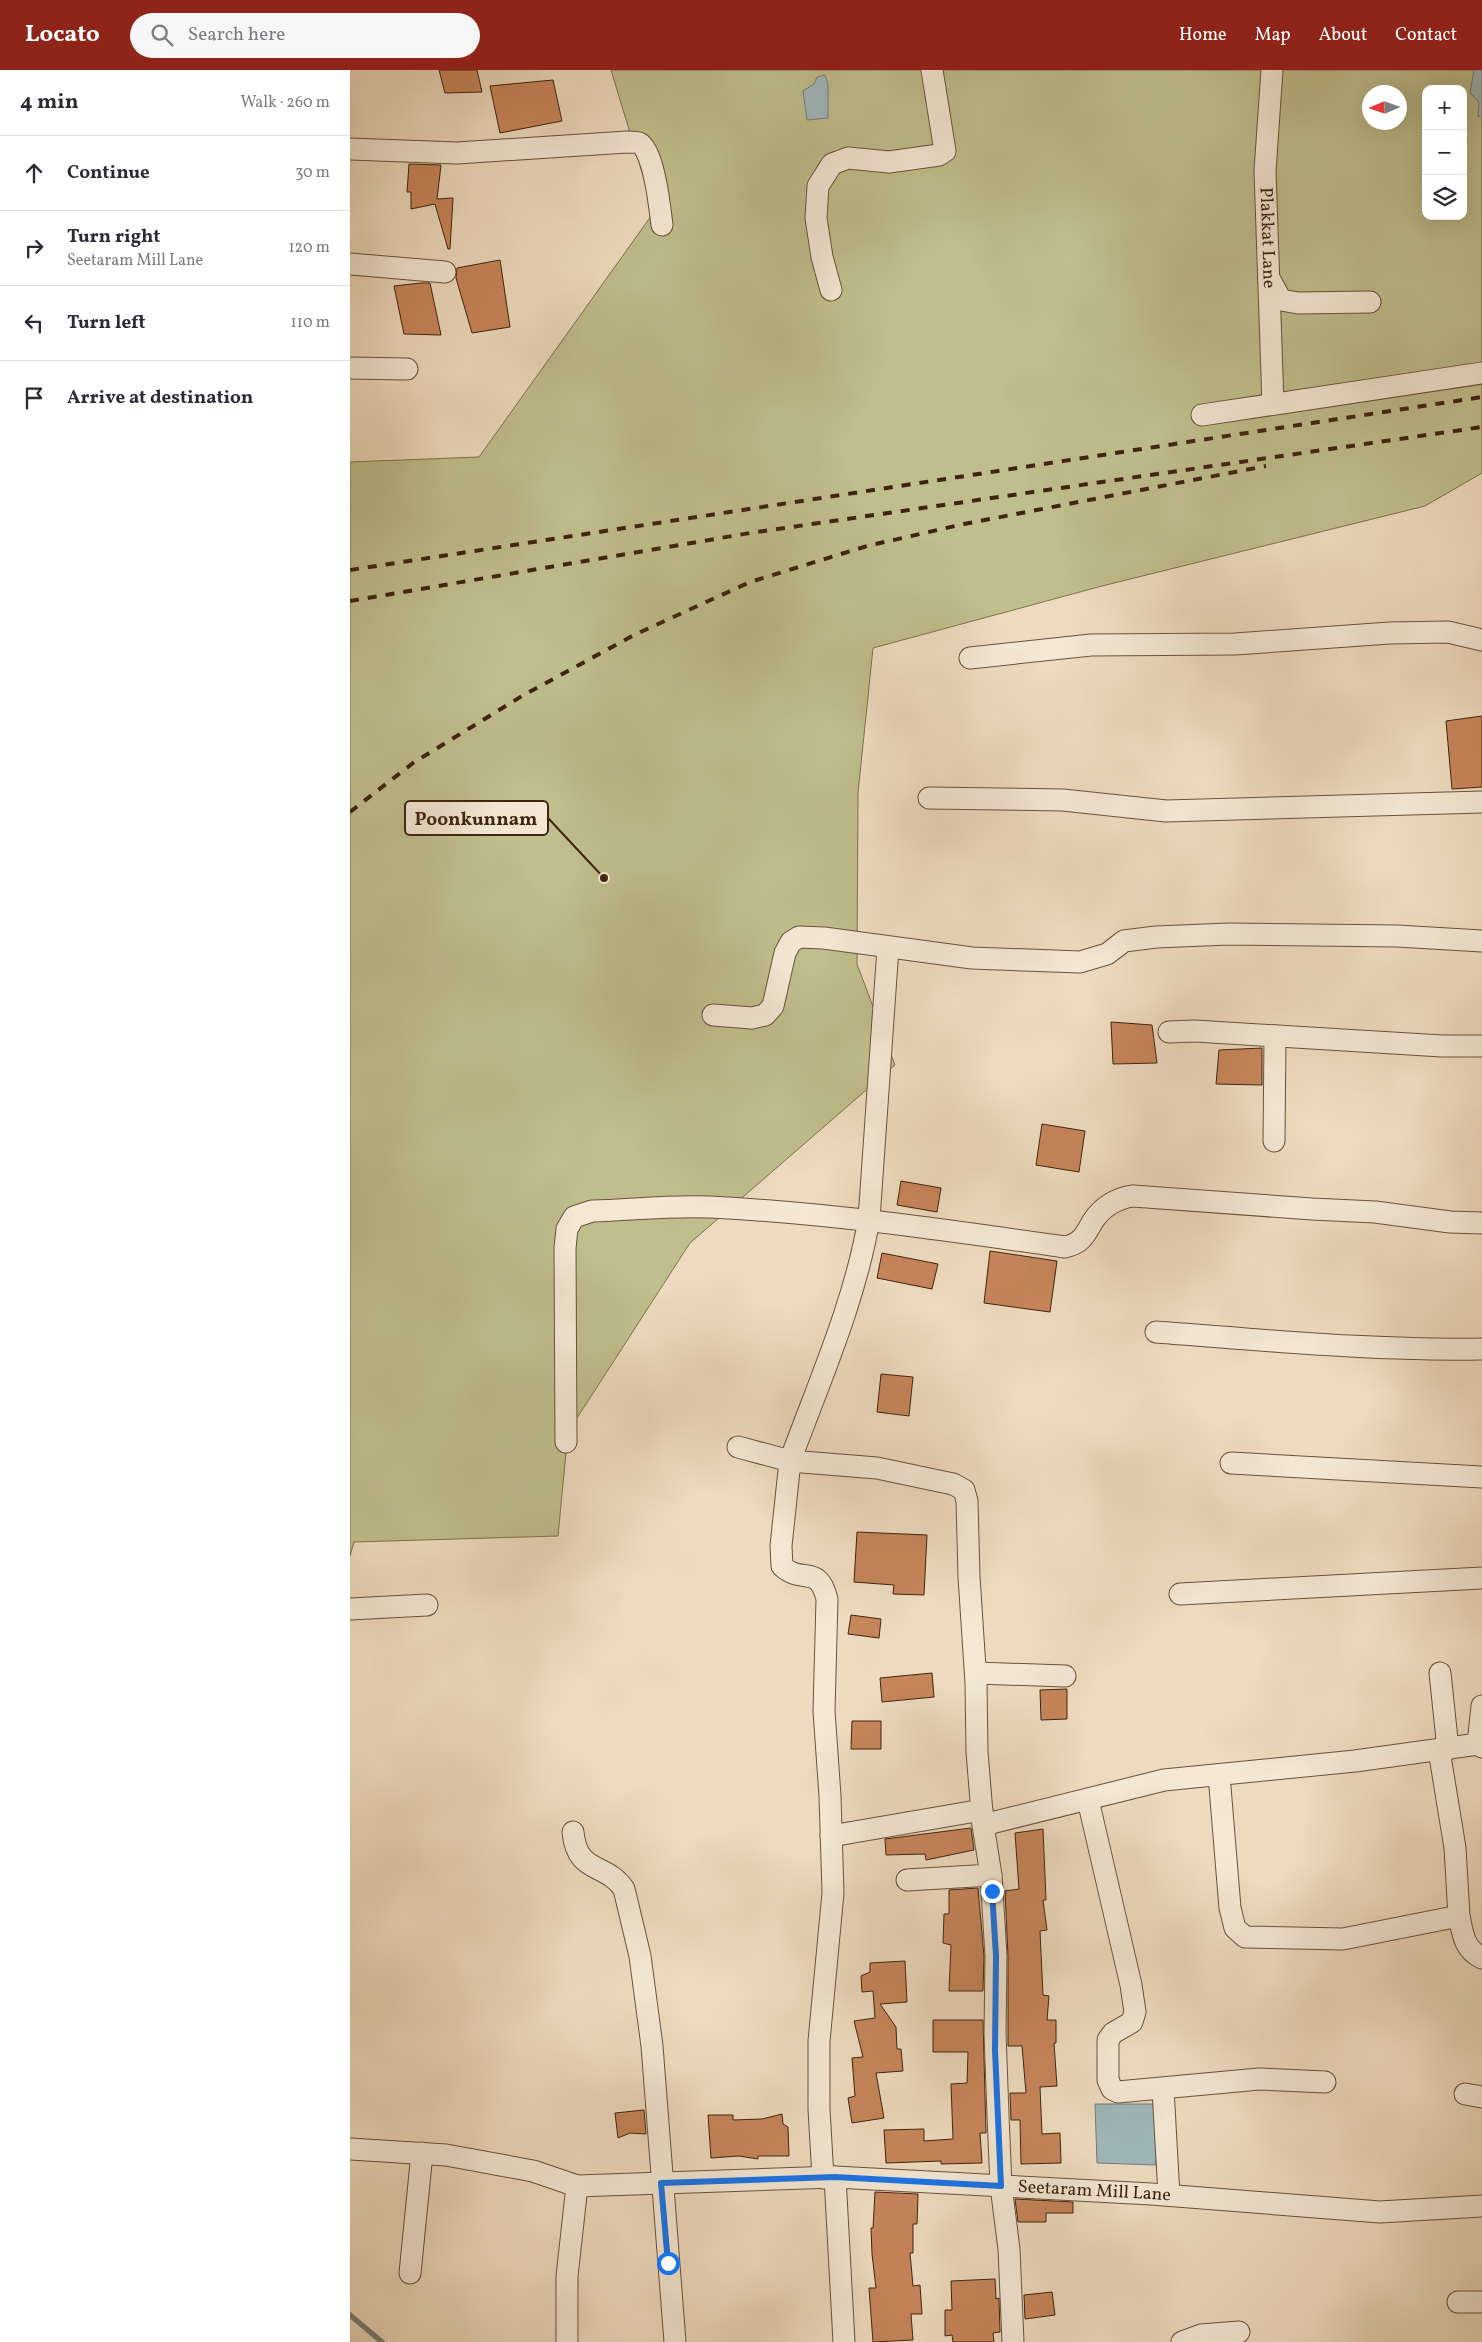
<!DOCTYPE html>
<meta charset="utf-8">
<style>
:root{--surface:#fff;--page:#f7f7f7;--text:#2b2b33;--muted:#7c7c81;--line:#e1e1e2;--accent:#8f2418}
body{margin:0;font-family:Vollkorn,serif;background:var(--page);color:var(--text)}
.controls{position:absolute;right:15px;top:15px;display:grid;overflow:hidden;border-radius:10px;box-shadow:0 5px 20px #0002}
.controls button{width:45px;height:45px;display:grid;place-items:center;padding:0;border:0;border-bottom:1px solid var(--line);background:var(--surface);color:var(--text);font:25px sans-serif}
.compass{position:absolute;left:1012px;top:15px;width:45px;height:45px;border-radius:50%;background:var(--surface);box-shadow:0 5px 20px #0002;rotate:268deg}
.stop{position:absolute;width:15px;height:15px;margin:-11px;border:4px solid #1a73e8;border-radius:50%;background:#fff}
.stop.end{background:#1a73e8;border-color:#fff;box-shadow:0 1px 5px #0008}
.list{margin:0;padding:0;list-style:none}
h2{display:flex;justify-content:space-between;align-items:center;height:65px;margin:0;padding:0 20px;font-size:21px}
h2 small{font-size:16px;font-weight:400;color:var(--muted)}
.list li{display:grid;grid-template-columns:32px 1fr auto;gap:15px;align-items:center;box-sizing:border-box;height:75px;padding:0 20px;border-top:1px solid var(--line)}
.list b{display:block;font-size:19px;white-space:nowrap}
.list p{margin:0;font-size:16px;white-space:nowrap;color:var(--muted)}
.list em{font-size:16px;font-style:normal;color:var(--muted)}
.icon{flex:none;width:28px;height:28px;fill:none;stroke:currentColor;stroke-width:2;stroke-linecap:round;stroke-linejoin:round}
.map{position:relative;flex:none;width:1132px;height:2272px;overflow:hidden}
header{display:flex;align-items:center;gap:30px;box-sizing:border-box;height:70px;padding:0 25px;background:var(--accent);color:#fff}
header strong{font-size:24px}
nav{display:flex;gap:28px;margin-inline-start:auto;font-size:18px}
.search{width:350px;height:45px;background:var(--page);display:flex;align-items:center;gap:12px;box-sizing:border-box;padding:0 18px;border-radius:28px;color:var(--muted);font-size:19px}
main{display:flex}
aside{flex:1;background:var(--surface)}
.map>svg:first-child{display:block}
</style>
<header>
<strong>Locato</strong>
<div class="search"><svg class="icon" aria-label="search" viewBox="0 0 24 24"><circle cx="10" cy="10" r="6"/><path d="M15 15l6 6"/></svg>Search here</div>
<nav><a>Home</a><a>Map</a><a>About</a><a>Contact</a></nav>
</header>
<main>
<aside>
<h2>4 min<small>Walk · 260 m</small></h2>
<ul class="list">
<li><svg class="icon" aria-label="ahead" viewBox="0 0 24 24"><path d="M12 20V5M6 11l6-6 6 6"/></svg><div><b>Continue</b></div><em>30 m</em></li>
<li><svg class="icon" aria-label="right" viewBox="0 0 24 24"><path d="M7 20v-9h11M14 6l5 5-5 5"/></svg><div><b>Turn right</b><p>Seetaram Mill Lane</p></div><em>120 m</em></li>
<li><svg class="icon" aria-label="left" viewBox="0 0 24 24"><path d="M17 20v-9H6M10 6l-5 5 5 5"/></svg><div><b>Turn left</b></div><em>110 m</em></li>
<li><svg class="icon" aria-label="arrive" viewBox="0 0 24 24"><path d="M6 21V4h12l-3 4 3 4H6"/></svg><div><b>Arrive at destination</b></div></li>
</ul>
</aside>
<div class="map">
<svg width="1132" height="2272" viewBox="0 0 1132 2272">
<rect width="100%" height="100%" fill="#eedbbf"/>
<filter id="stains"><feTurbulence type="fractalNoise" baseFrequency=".004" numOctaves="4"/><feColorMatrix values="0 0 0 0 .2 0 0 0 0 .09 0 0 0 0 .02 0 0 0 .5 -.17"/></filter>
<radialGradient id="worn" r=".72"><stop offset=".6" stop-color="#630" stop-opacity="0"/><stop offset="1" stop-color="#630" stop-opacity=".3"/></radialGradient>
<path fill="#c0be8d" stroke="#7f714e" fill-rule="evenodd" d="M261,0H1132V403L1075,436L752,516L523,578L508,723L507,894L545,995L340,1173L218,1362L208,1466L4,1472L0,1486V392L129,387L304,142ZM1076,19H1113V146H1076ZM1019,22H1050V52H1019Z"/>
<path fill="#9fb8bd" stroke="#787d77" d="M1124,0H1132V45L1128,47L1129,32L1120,23Z
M475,5L478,14V48L457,50L453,21L464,14L467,7Z
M745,2034H805L806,2095L747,2093Z"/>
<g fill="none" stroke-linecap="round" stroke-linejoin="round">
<path stroke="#787d77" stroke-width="5.5" d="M0,2245L32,2272"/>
</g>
<path fill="#c7855a" stroke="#3e240e" d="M89,0H127L132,22L95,23Z
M203,10L212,51L150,63L140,16Z
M59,94L91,95L87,129L103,128L100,179H98L85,134L61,139V122H57Z
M150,190L160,257L122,263L106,208L107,198Z
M71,213H80L91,265L54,264L44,216Z
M1132,646V717L1102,719L1096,651Z
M761,952L802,955L807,993L763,994Z
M912,978V1015L866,1014L869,980Z
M692,1054L735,1061L729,1102L686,1095Z
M551,1111L591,1118L587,1142L547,1135Z
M640,1181L707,1191L700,1242L634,1233Z
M532,1183L588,1194L582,1219L527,1208Z
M531,1304L563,1307L559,1346L527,1342Z
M507,1462L577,1465L574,1525L543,1524L544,1515L504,1512Z
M501,1545L531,1549L529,1568L498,1564Z
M582,1603L584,1627L532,1632L530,1608Z
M717,1619V1649L691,1650L690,1620Z
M502,1651H531V1679H501Z
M621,1758L624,1780L576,1790L575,1784L536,1785L535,1769Z
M693,1759L696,1830H693L697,1860L690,1861L693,1925L699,1926L697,1950H706V1973H704L707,2016L690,2017L692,2064L710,2063L711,2093L671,2094L670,2050H661L660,2023H676L672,1976H658V1886L655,1821L669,1819L665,1763Z
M628,1818L634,1886L633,1921H599L601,1875L593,1873L594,1844H599V1820Z
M555,1891L557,1932L530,1934L546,1957L547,1979H551L553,2001L526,2003L534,2048L502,2053L498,2028L505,2026L502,1988L513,1987L504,1951L525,1948L523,1921L512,1922L511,1906L520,1902V1893Z
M583,1950H633L636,2063H630L632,2093L591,2094V2091L536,2093L534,2060L574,2059V2071L603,2069L601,2014L617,2013L618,1982H583Z
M294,2040L296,2064L280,2063L268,2068L265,2043Z
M432,2044L433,2054L438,2057L439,2086H408V2089L389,2086L361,2088L358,2045H383V2050L412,2049Z
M525,2122L568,2124L567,2154H563V2183H560L563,2216L570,2215L572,2244H561L563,2270L523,2272L519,2218H526L522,2184L521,2158H523Z
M665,2129L723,2132V2143H696V2152H668Z
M645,2209L646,2229L649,2228L650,2262L643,2263L644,2272H603L602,2265L595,2266V2240H602L601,2211Z
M702,2222L705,2245L675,2249L674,2225Z"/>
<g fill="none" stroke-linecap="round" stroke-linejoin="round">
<g stroke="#6a523a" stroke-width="23">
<g id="street">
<path id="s1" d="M922,0L915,101L923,334"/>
<path d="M0,79L107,83L277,72C280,72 286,72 289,73C304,80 310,139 312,155"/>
<path d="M0,194L95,202"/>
<path d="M919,208L931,230L948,233L1020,232"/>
<path d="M481,220L472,187L466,148L468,116L482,94L498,88L539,92L589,85L595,81L582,0"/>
<path d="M0,298L57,299"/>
<path d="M852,345L1132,303"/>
<path d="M620,588L741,575L885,574L1040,563L1098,562L1132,570"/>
<path d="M579,728L713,730L816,741L1132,732"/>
<path d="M363,945L402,948L415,945L423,936L435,883L441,872L449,867L474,868L622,888L730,892L757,884L774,871L806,867L879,864L1047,866L1132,871"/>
<path d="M819,962L845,961L1092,976H1132"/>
<path d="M924,1071L925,966"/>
<path d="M806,1262C915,1270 1023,1281 1132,1279"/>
<path d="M216,1372L215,1178L217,1159L224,1147L242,1141C281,1140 321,1135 360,1137C479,1143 597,1160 715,1177C732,1173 735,1165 743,1151C752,1137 767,1128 783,1126L962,1139L1025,1142L1100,1152L1132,1153"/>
<path d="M388,1377L440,1391C469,1312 505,1232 519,1149L538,878"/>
<path d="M881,1393L1132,1407"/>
<path d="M830,1524L1132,1508"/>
<path d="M0,1539L77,1535"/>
<path d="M626,1603L715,1606"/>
<path d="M1090,1603L1098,1679"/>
<path d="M1128,1674L1132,1636"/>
<path d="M869,1705L880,1838L885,1858L895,1867L993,1869L1109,1846L1105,1778L1089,1680"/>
<path d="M738,1730L781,1915L785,1942L782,1952L763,1963L758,1970V2010L762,2019L768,2022L909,2009L975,2012"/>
<path d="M223,1762C227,1805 256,1792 274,1819L290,1886L302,1976L325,2272"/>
<path d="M481,1766L632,1740"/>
<path d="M641,1805L646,1886L645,1963L648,2045L651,2116L659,2179L663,2272"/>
<path d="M557,1810L641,1805L633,1755L814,1710L1005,1691L1128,1674L1132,1677"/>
<path d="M1109,1846C1113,1865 1114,1879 1132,1888"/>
<path d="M813,2019L819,2125"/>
<path d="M1115,2024L1132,2027"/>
<path id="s2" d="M0,2079L96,2085L183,2101L227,2116L485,2107L801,2124L1030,2142L1132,2136"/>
<path d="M485,2107L494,2272"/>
<path d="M473,2108L469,2039V1971L483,1823L480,1726L474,1641L477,1529C468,1493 452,1515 432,1496L431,1476L440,1391L527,1398L603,1414L614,1420L617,1431L619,1507L626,1613L627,1682L633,1755"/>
<path d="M60,2203L72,2083"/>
<path d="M1108,2232H1132"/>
<path d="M217,2272V2206L227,2116"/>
<path d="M832,2272L851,2265L889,2262"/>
</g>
</g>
<use href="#street" stroke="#f4e8d5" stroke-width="21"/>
<path stroke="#3e240e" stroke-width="4" stroke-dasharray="9 9" stroke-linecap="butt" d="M0,500L1132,327
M0,531L400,463L1132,357
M0,742L63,693L172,626L284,565L400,512L517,476L614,454L916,396"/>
</g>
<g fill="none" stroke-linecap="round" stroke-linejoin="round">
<path stroke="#1a73e8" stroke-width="6" d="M318,2193L311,2113L485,2107L651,2116L645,1980L646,1886L642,1821"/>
</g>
<g text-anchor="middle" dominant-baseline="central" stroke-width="5" stroke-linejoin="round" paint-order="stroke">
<g font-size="18" fill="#3e240e" stroke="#f4e8d5">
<text stroke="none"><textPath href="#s1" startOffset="168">Plakkat Lane</textPath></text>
<text stroke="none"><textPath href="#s2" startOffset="749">Seetaram Mill Lane</textPath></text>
</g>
</g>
<path fill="none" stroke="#3e240e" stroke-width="2" d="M254 808L198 748"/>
<circle fill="#3e240e" stroke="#f4e8d5" stroke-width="2" cx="254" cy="808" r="5"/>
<rect fill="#f4e8d5" stroke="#3e240e" stroke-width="2" x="55" y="731" width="143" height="34" rx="5"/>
<g font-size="19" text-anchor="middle" font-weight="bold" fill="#3e240e">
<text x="126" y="755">Poonkunnam</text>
</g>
<rect width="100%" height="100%" filter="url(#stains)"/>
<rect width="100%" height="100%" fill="url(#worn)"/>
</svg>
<div class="controls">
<button>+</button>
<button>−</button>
<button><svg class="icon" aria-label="layers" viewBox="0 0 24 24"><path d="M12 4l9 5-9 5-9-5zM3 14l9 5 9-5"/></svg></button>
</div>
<svg class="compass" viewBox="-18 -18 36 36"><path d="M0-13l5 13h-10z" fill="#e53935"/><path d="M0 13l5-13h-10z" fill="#7c7c81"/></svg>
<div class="stop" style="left:318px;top:2193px"></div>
<div class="stop end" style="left:642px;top:1821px"></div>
</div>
</main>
